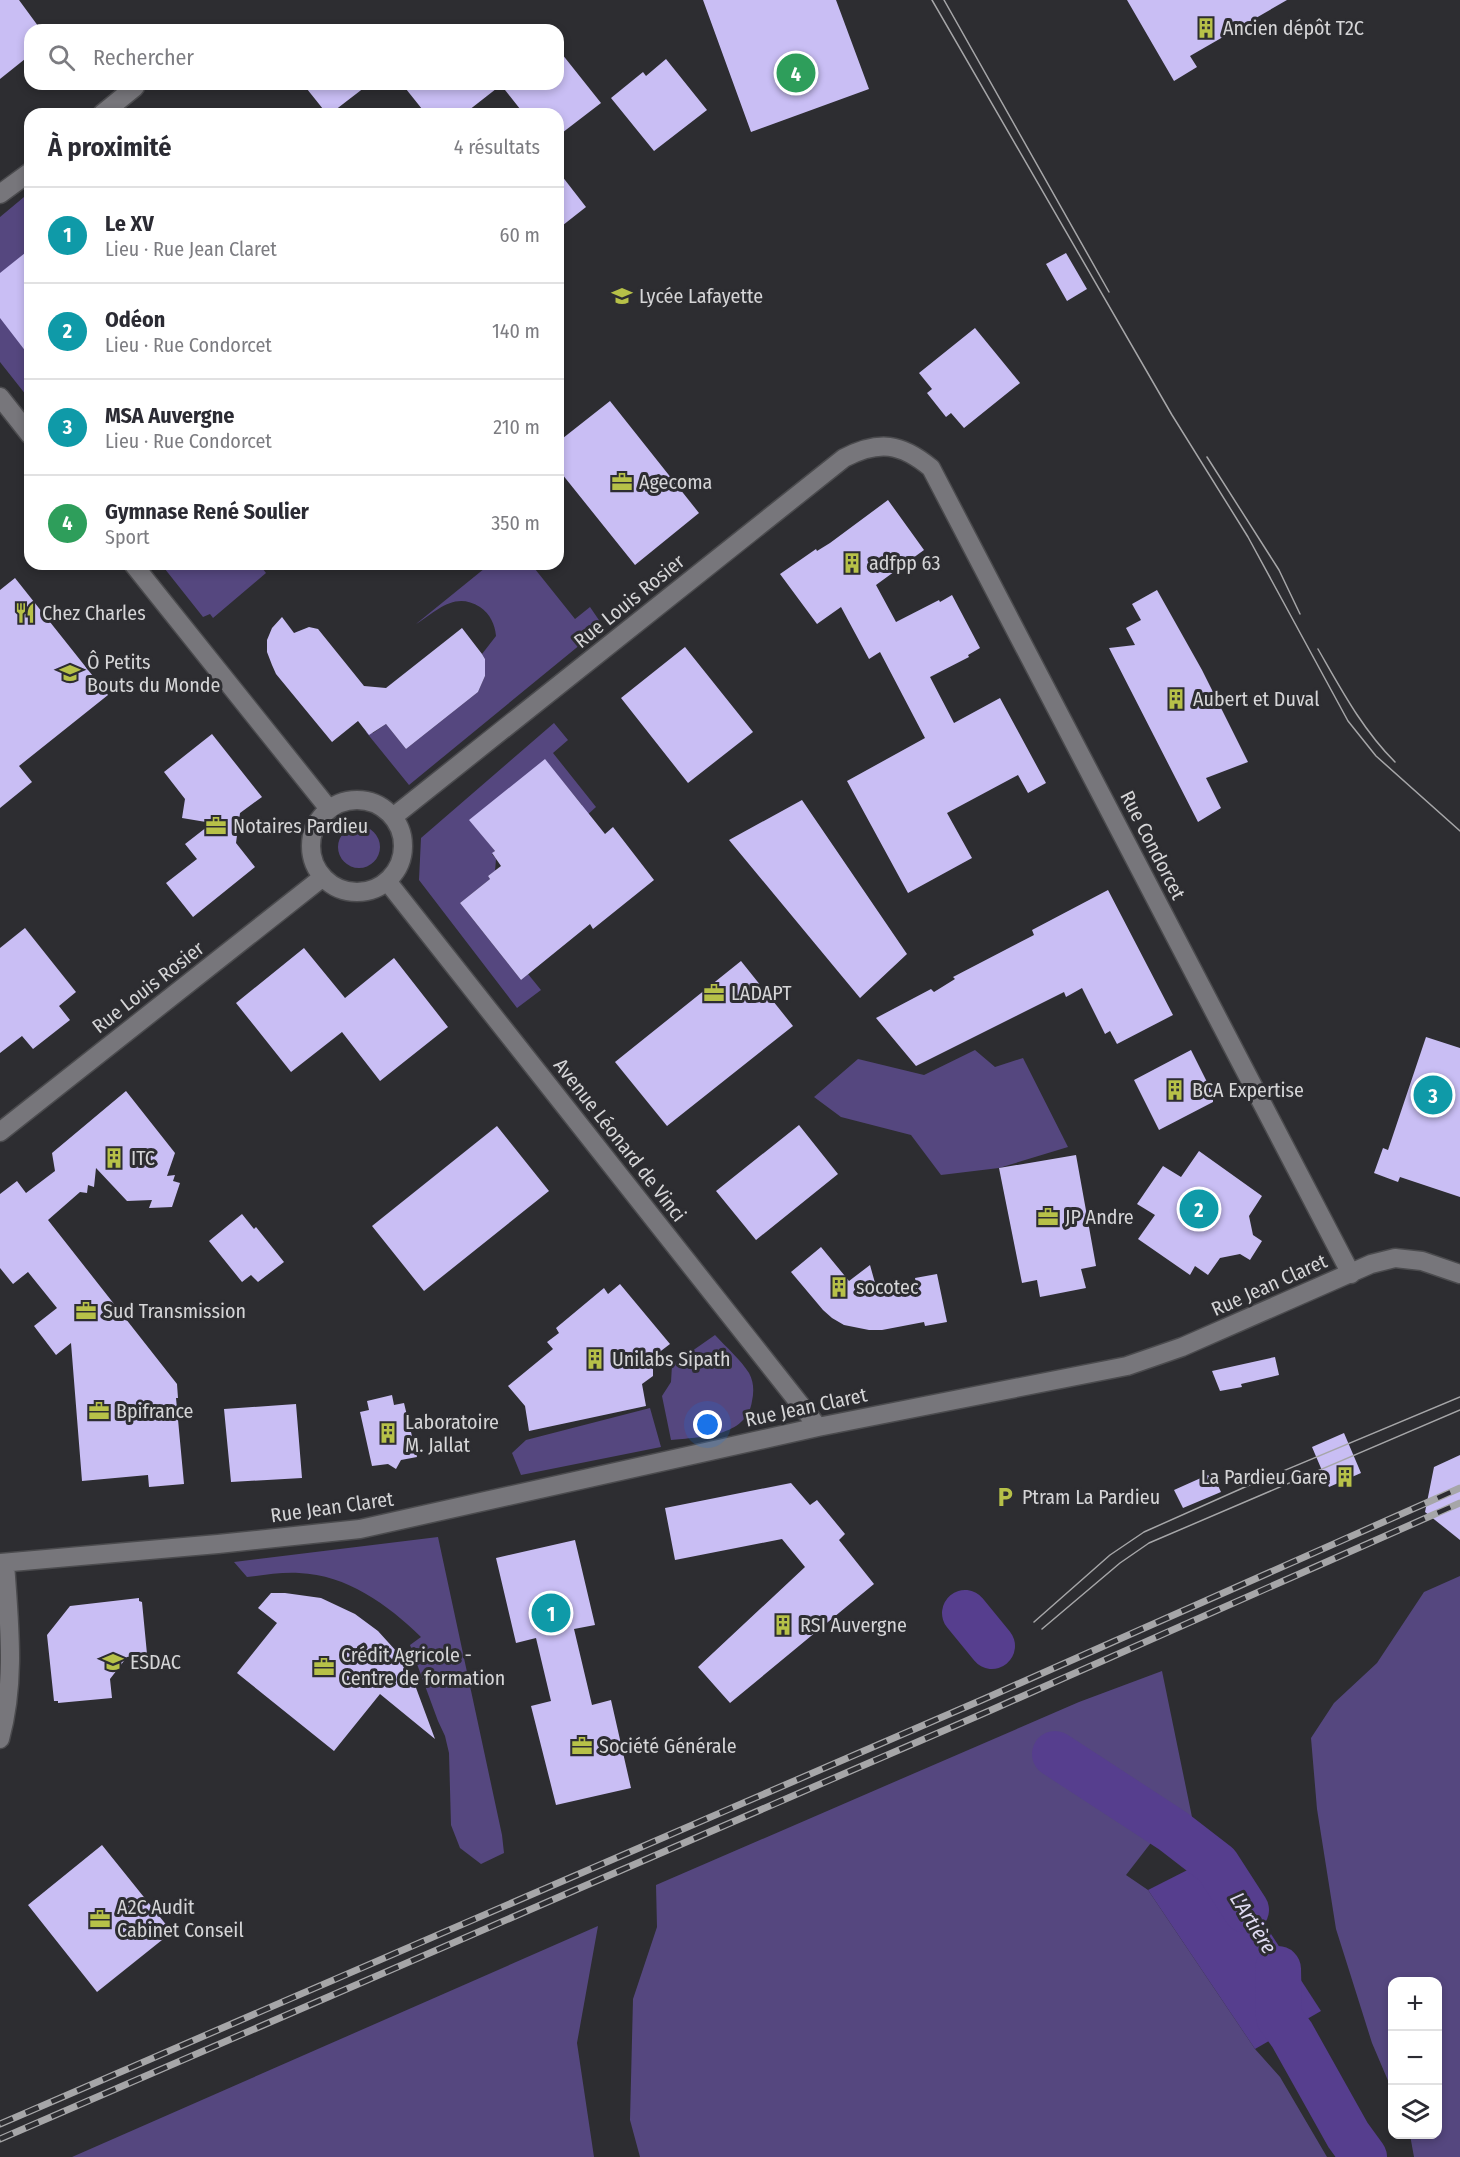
<!DOCTYPE html>
<html lang="fr">
<meta charset="utf-8">
<style>
:root{--surface:#fff;--page:#f7f7f7;--text:#2b2b33;--muted:#7c7c81;--line:#e1e1e2;--accent:#111827}
body{margin:0;font-family:"Fira Sans Condensed",sans-serif;background:var(--page);color:var(--text)}
.controls{position:absolute;right:18px;bottom:18px;display:grid;overflow:hidden;border-radius:12px;box-shadow:0 3px 9px #0003}
.controls button{width:54px;height:54px;display:grid;place-items:center;padding:0;border:0;border-bottom:2px solid var(--line);background:var(--surface);color:var(--text);font:30px sans-serif}
.you{position:absolute;left:708px;top:1425px;width:21px;height:21px;margin:-15px;border:4px solid #fff;border-radius:50%;background:#1a73e8;box-shadow:0 0 0 9px #1a73e833}
.badge{display:grid;place-items:center;width:39px;height:39px;border-radius:50%;background:var(--accent);color:#fff;font-size:20px;font-weight:700}
.pin{position:absolute;translate:-50% -50%;border:3px solid #fff;box-shadow:0 2px 6px #0006}
.list{margin:0;padding:0;list-style:none}
h2{display:flex;justify-content:space-between;align-items:center;height:78px;margin:0;padding:0 24px;font-size:26px}
h2 small{font-size:20px;font-weight:400;color:var(--muted)}
.list li{display:grid;grid-template-columns:39px 1fr auto;gap:18px;align-items:center;box-sizing:border-box;height:96px;padding:0 24px;border-top:2px solid var(--line)}
.list b{display:block;font-size:22px;white-space:nowrap}
.list p{margin:0;font-size:20px;white-space:nowrap;color:var(--muted)}
.list em{font-size:20px;font-style:normal;color:var(--muted)}
.icon{flex:none;width:33px;height:33px;fill:none;stroke:currentColor;stroke-width:2;stroke-linecap:round;stroke-linejoin:round}
.map{position:relative;flex:none;width:1460px;height:2157px;overflow:hidden}
.search{position:absolute;background:var(--surface);box-shadow:0 3px 9px #0003;left:24px;top:24px;width:540px;height:66px;display:flex;align-items:center;gap:15px;box-sizing:border-box;padding:0 21px;border-radius:18px;color:var(--muted);font-size:22px}
.panel{position:absolute;background:var(--surface);box-shadow:0 3px 9px #0003;left:24px;top:108px;width:540px;height:462px;border-radius:18px}
.map>svg:first-child{display:block}
</style>
<div class="map">
<svg width="1460" height="2157" viewBox="0 0 1460 2157">
<rect width="100%" height="100%" fill="#2d2d31"/>
<path fill="#55477f" d="M30,192V400L0,362V217Z
M161,564H259L266,573L213,618L210,614L203,617Z
M490,564H531L575,619L590,607L603,626L409,785L366,732L373,733L386,724L406,749L478,692L485,676V659L482,654L496,636C495,624 490,614 480,607C455,591 438,610 416,624Z
M554,723L568,740L553,753L596,807L574,827L582,805L545,760L470,820L495,851L492,854L496,859L495,871L488,876L490,879L460,903L521,980L528,974L541,990L517,1008L419,880L421,838Z
M338 847a21 21 0 1 1 42 0a21 21 0 1 1-42 0Z
M975,1050L995,1067L1023,1058L1068,1147L999,1168L941,1175L911,1135L841,1117L814,1097L858,1059L924,1075Z
M715,1335C726,1347 741,1360 749,1373C754,1382 754,1392 752,1401C747,1437 700,1437 671,1440L662,1396L671,1382L672,1365Z
M650,1408L661,1447L521,1475L512,1453L526,1440Z
M438,1537L502,1835L504,1853L481,1864L460,1848L451,1825L449,1753L445,1736L438,1721L410,1645L421,1637C387,1604 347,1575 299,1573C282,1572 264,1575 247,1577L234,1562Z
M1460,1576V2157H1414L1410,2135L1438,2134V1982H1392V2090L1372,2043L1336,1929L1317,1809L1311,1738L1334,1703L1377,1663L1424,1592Z
M1162,1671L1192,1817L1157,1835L1126,1875L1148,1890L1255,2049L1280,2077L1327,2157H640L630,2120L633,1999L657,1927L656,1885L1079,1702Z
M598,1926L577,2043L594,2157H72Z"/>
<path fill="#563e8e" d="M1219,1854L1321,2011L1255,2049L1148,1890Z"/>
<g fill="none" stroke-linecap="round" stroke-linejoin="round">
<path stroke="#563e8e" stroke-width="46" d="M965,1613L992,1646
M1055,1754L1173,1831L1217,1865L1246,1910
M1278,1969L1279,2017L1292,2035L1348,2135L1364,2157"/>
</g>
<path fill="#c9bef4" d="M0,0H19L41,30H30V55L0,79Z
M703,0H836L869,89L751,132Z
M1127,0H1287L1190,56L1197,67L1174,81Z
M558,49L601,103L558,136V114H524L501,85L464,114H426L402,84H558Z
M666,59L707,110L654,151L611,98L643,72L646,76Z
M303,84H369L330,114H327Z
M558,171L586,207L558,229Z
M30,249V357L0,318V273Z
M1066,253L1087,289L1067,301L1046,264Z
M975,328L1020,383L964,428L951,413L946,417L927,393L932,389L919,373Z
M610,401L699,513L635,565L558,469V442Z
M888,500L924,550L876,585L896,622L939,600L940,602L952,595L980,648L968,655L969,657L930,677L954,723L1000,698L1046,783L1028,793L1018,775L947,813L972,858L908,893L847,781L925,738L880,652L869,659L841,607L817,624L780,574L816,549L817,551L830,543Z
M15,578L108,695L19,766L32,782L0,808V590Z
M1157,590L1202,670L1248,762L1206,778L1221,808L1198,822L1109,648L1135,645L1126,628L1141,620L1132,604Z
M282,617L294,633L309,627L318,629L364,686L386,688L462,628L482,654L485,659V676L478,692L406,749L386,724L369,735L358,721L332,742L276,674L272,665L267,652V640L272,628Z
M685,647L753,732L688,783L621,698Z
M212,734L262,797L240,813L236,843L255,867L193,917L166,883L197,859L185,844L212,823L182,818L185,799L164,772Z
M545,759L605,834L613,827L654,880L593,929L590,924L521,980L460,903L490,879L488,876L501,866L492,853L495,851L469,820Z
M802,800L907,954L860,998L729,840Z
M1108,890L1173,1015L1117,1044L1110,1031L1105,1034L1082,988L1066,997L1064,992L916,1066L876,1018L931,989L934,992L955,979L953,977L1034,935L1032,930Z
M25,928L76,992L59,1006L70,1020L33,1049L22,1036L0,1053V948Z
M304,948L345,998L394,958L448,1027L380,1081L342,1032L291,1072L236,1003Z
M741,961L793,1026L667,1126L615,1062Z
M1426,1037L1460,1048V1197L1400,1177L1398,1182L1374,1173L1383,1148L1388,1150Z
M1191,1050L1213,1094V1102L1159,1130L1134,1080Z
M126,1091L175,1153L167,1176L175,1175L173,1181L180,1183L172,1207L149,1208L152,1200L127,1201L96,1168L94,1187L88,1185L87,1193L80,1192L48,1220L177,1384L178,1398H176L184,1484L149,1487L148,1475L82,1481L71,1343L56,1355L34,1326L57,1308L28,1272L13,1284L0,1268V1194L17,1181L26,1193L55,1171L52,1153Z
M799,1125L838,1174L756,1240L716,1191Z
M497,1126L549,1191L424,1291L372,1226Z
M1199,1151L1262,1196L1249,1216L1253,1235L1262,1241L1250,1260L1240,1254L1220,1258L1208,1275L1195,1266L1190,1275L1138,1239L1155,1215L1137,1204L1163,1166L1181,1177Z
M1076,1155L1096,1266L1081,1269L1086,1288L1040,1297L1037,1280L1022,1283L999,1168Z
M242,1214L254,1229L256,1227L284,1262L258,1282L251,1275L242,1282L209,1241Z
M821,1247L849,1281L870,1265L877,1290L916,1283L915,1278L937,1274L947,1322L925,1326L924,1322L882,1330H869L844,1325L832,1318L823,1310L791,1272Z
M620,1284L670,1344L653,1357V1376L642,1384L646,1406L529,1431L525,1406L508,1386L553,1349L547,1342L559,1333L556,1328L604,1288L608,1294Z
M1275,1357L1279,1375L1241,1384L1242,1387L1220,1391L1212,1371Z
M392,1395L394,1405L404,1403L417,1457L401,1460L396,1469L388,1464L372,1466L360,1412L369,1410L367,1401Z
M296,1404L302,1478L231,1482L224,1409Z
M1344,1433L1361,1473L1329,1487L1312,1447Z
M1460,1455V1540L1425,1512L1434,1467Z
M1212,1473L1221,1492L1183,1508L1174,1490Z
M791,1483L810,1505L817,1500L845,1534L839,1540L874,1584L730,1703L698,1667L805,1567L782,1539L675,1560L665,1508Z
M575,1540L595,1625L574,1629L592,1705L611,1700L631,1788L556,1805L531,1706L551,1701L536,1638L516,1643L496,1558Z
M271,1593H285L321,1598L355,1614L378,1631L397,1652L412,1677L435,1739L380,1694L334,1751L237,1673L277,1623L258,1608Z
M139,1598V1601L142,1602L147,1654L127,1657L110,1679L112,1698L58,1703V1701H54L47,1635L70,1606Z
M102,1845L172,1932L97,1992L28,1905Z"/>
<g fill="none" stroke-linecap="round" stroke-linejoin="round">
<g stroke="#4b4b4e" stroke-width="21">
<path id="street" d="M102,114L135,87
M0,194L30,172
M0,397L30,435
M133,564L329,809
M311 846a46 46 0 1 1 92 0a46 46 0 1 1-92 0Z
M393,817L844,458C879,440 901,443 931,468L1351,1274
M387,881L818,1427
M0,1132L323,877
M0,1563L218,1544L360,1529L818,1427L1127,1366L1182,1347L1371,1264L1395,1258L1422,1261L1460,1274
M0,1739C16,1680 9,1623 5,1563"/>
</g>
<use href="#street" stroke="#77767b" stroke-width="18"/>
<path stroke="#a6a6a8" stroke-width="1.5" d="M932,0L1172,415L1248,537L1348,721L1376,756L1460,831
M944,0L1109,292
M1207,457L1279,570L1300,614
M1318,649C1341,689 1362,729 1395,762
M1034,1622L1110,1555L1144,1532L1245,1487L1460,1397
M1042,1629L1120,1563L1149,1543L1460,1410"/>
<g stroke="#a6a6a8" stroke-width="7">
<path id="rail" d="M0,2124L984,1699L1460,1488
M0,2139L989,1711L1460,1503"/>
</g>
<use href="#rail" stroke="#2d2d31" stroke-width="4.5" stroke-dasharray="14" stroke-linecap="butt"/>
</g>
<defs>
<g id="building-bare" transform="scale(1.62)"><path d="M-4-6H4V6H1V3H-1V6H-4ZM-2.5-4.3h1.7v1.8h-1.7ZM.8-4.3h1.7v1.8H.8ZM-2.5-1h1.7V.8h-1.7ZM.8-1h1.7V.8H.8Z" fill="#b7c148" stroke="#2d2d31" stroke-width="2.5" paint-order="stroke"/></g>
<g id="school-bare" transform="scale(1.62)"><path d="M0-5L7-2L0 1L-7-2ZM-4 1L0 2.5L4 1V4Q0 6-4 4Z" fill="#b7c148" stroke="#2d2d31" stroke-width="2.5" paint-order="stroke"/></g>
<g id="office-bare" transform="scale(1.62)"><path d="M-6-3h4V-5.5h4V-3h4V5H-6ZM-1-4.5V-3h2v-1.5ZM-6 0V1H6V0Z" fill="#b7c148" stroke="#2d2d31" stroke-width="2.5" paint-order="stroke"/></g>
<g id="restaurant-bare" transform="scale(1.62)"><path d="M-5-6h1v4h1v-4h1v4h1v-4h1v5L-1.5 .5V6h-2V.5L-5-1ZM5-6V6H3V1.5H1.5Q1.5-4 5-6Z" fill="#b7c148" stroke="#2d2d31" stroke-width="2.5" paint-order="stroke"/></g>
<g id="parking-bare" transform="scale(1.62)"><path d="M-3.5-5.5H1a3.5 3.5 0 0 1 0 7H-1V5.5H-3.5ZM-1-3.4V-.6H.8a1.4 1.4 0 0 0 0-2.8Z" fill="#b7c148" stroke="#2d2d31" stroke-width="2.5" paint-order="stroke"/></g>
<g id="university-bare" transform="scale(1.62)"><path d="M0-5L7-2L0 1L-7-2ZM-4 1L0 2.5L4 1V4Q0 6-4 4Z" fill="#b7c148" stroke="#2d2d31" stroke-width="2.5" paint-order="stroke"/></g>
</defs>
<g fill-rule="evenodd">
<use href="#building-bare" x="1206" y="28"/>
<use href="#school-bare" x="622" y="296"/>
<use href="#office-bare" x="622" y="482"/>
<use href="#building-bare" x="852" y="563"/>
<use href="#restaurant-bare" x="25" y="613"/>
<use href="#school-bare" x="70" y="673"/>
<use href="#building-bare" x="1176" y="699"/>
<use href="#office-bare" x="216" y="826"/>
<use href="#office-bare" x="714" y="993"/>
<use href="#building-bare" x="1175" y="1090"/>
<use href="#building-bare" x="114" y="1158"/>
<use href="#office-bare" x="1048" y="1217"/>
<use href="#building-bare" x="839" y="1287"/>
<use href="#office-bare" x="86" y="1311"/>
<use href="#building-bare" x="595" y="1359"/>
<use href="#office-bare" x="99" y="1411"/>
<use href="#building-bare" x="388" y="1433"/>
<use href="#building-bare" x="1345" y="1477"/>
<use href="#parking-bare" x="1005" y="1497"/>
<use href="#building-bare" x="783" y="1625"/>
<use href="#university-bare" x="113" y="1662"/>
<use href="#office-bare" x="324" y="1667"/>
<use href="#office-bare" x="582" y="1746"/>
<use href="#office-bare" x="100" y="1919"/>
</g>
<g text-anchor="middle" dominant-baseline="central" stroke-width="6" stroke-linejoin="round" paint-order="stroke">
<g font-size="20" fill="#d5d5d7" stroke="#2d2d31" text-anchor="start">
<text x="1223" y="28">Ancien dépôt T2C</text>
<text x="639" y="296">Lycée Lafayette</text>
<text x="639" y="482">Agecoma</text>
<text x="869" y="563">adfpp 63</text>
<text x="42" y="613">Chez Charles</text>
<text x="87" y="662">Ô Petits<tspan x="87" dy="23">Bouts du Monde</tspan></text>
<text x="1193" y="699">Aubert et Duval</text>
<text x="233" y="826">Notaires Pardieu</text>
<text x="731" y="993">LADAPT</text>
<text x="1192" y="1090">BCA Expertise</text>
<text x="131" y="1158">ITC</text>
<text x="1065" y="1217">JP Andre</text>
<text x="856" y="1287">socotec</text>
<text x="103" y="1311">Sud Transmission</text>
<text x="612" y="1359">Unilabs Sipath</text>
<text x="116" y="1411">Bpifrance</text>
<text x="405" y="1422">Laboratoire<tspan x="405" dy="23">M. Jallat</tspan></text>
<text x="1328" y="1477" text-anchor="end">La Pardieu Gare</text>
<text x="1022" y="1497">Ptram La Pardieu</text>
<text x="800" y="1625">RSI Auvergne</text>
<text x="341" y="1655">Crédit Agricole -<tspan x="341" dy="23">Centre de formation</tspan></text>
<text x="130" y="1662">ESDAC</text>
<text x="599" y="1746">Société Générale</text>
<text x="117" y="1907">A2C Audit<tspan x="117" dy="23">Cabinet Conseil</tspan></text>
</g>
<g font-size="20" fill="#d5d5d7" stroke="#2d2d31">
<text transform="translate(629 601) rotate(-39)">Rue Louis Rosier</text>
<text transform="translate(1153 845) rotate(63)">Rue Condorcet</text>
<text transform="translate(148 987) rotate(-38)">Rue Louis Rosier</text>
<text transform="translate(620 1140) rotate(52)">Avenue Léonard de Vinci</text>
<text transform="translate(1269 1285) rotate(-24)">Rue Jean Claret</text>
<text transform="translate(806 1407) rotate(-12)">Rue Jean Claret</text>
<text transform="translate(332 1507) rotate(-8)">Rue Jean Claret</text>
</g>
<g font-size="21" font-style="italic" fill="#dfdbf2" stroke="#2d2d31">
<text transform="translate(1253 1923) rotate(58)">L'Artière</text>
</g>
</g>
</svg>
<div class="controls">
<button>+</button>
<button>−</button>
<button><svg class="icon" aria-label="layers" viewBox="0 0 24 24"><path d="M12 4l9 5-9 5-9-5zM3 14l9 5 9-5"/></svg></button>
</div>
<div class="you"></div>
<div class="pin badge" style="left:551px;top:1613px;background:#0f9aa8">1</div>
<div class="pin badge" style="left:1199px;top:1209px;background:#0f9aa8">2</div>
<div class="pin badge" style="left:1433px;top:1095px;background:#0f9aa8">3</div>
<div class="pin badge" style="left:796px;top:73px;background:#2e9e5b">4</div>
<div class="search"><svg class="icon" aria-label="search" viewBox="0 0 24 24"><circle cx="10" cy="10" r="6"/><path d="M15 15l6 6"/></svg>Rechercher</div>
<section class="panel">
<h2>À proximité<small>4 résultats</small></h2>
<ul class="list">
<li><span class="badge" style="background:#0f9aa8">1</span><div><b>Le XV</b><p>Lieu · Rue Jean Claret</p></div><em>60 m</em></li>
<li><span class="badge" style="background:#0f9aa8">2</span><div><b>Odéon</b><p>Lieu · Rue Condorcet</p></div><em>140 m</em></li>
<li><span class="badge" style="background:#0f9aa8">3</span><div><b>MSA Auvergne</b><p>Lieu · Rue Condorcet</p></div><em>210 m</em></li>
<li><span class="badge" style="background:#2e9e5b">4</span><div><b>Gymnase René Soulier</b><p>Sport</p></div><em>350 m</em></li>
</ul>
</section>
</div>
